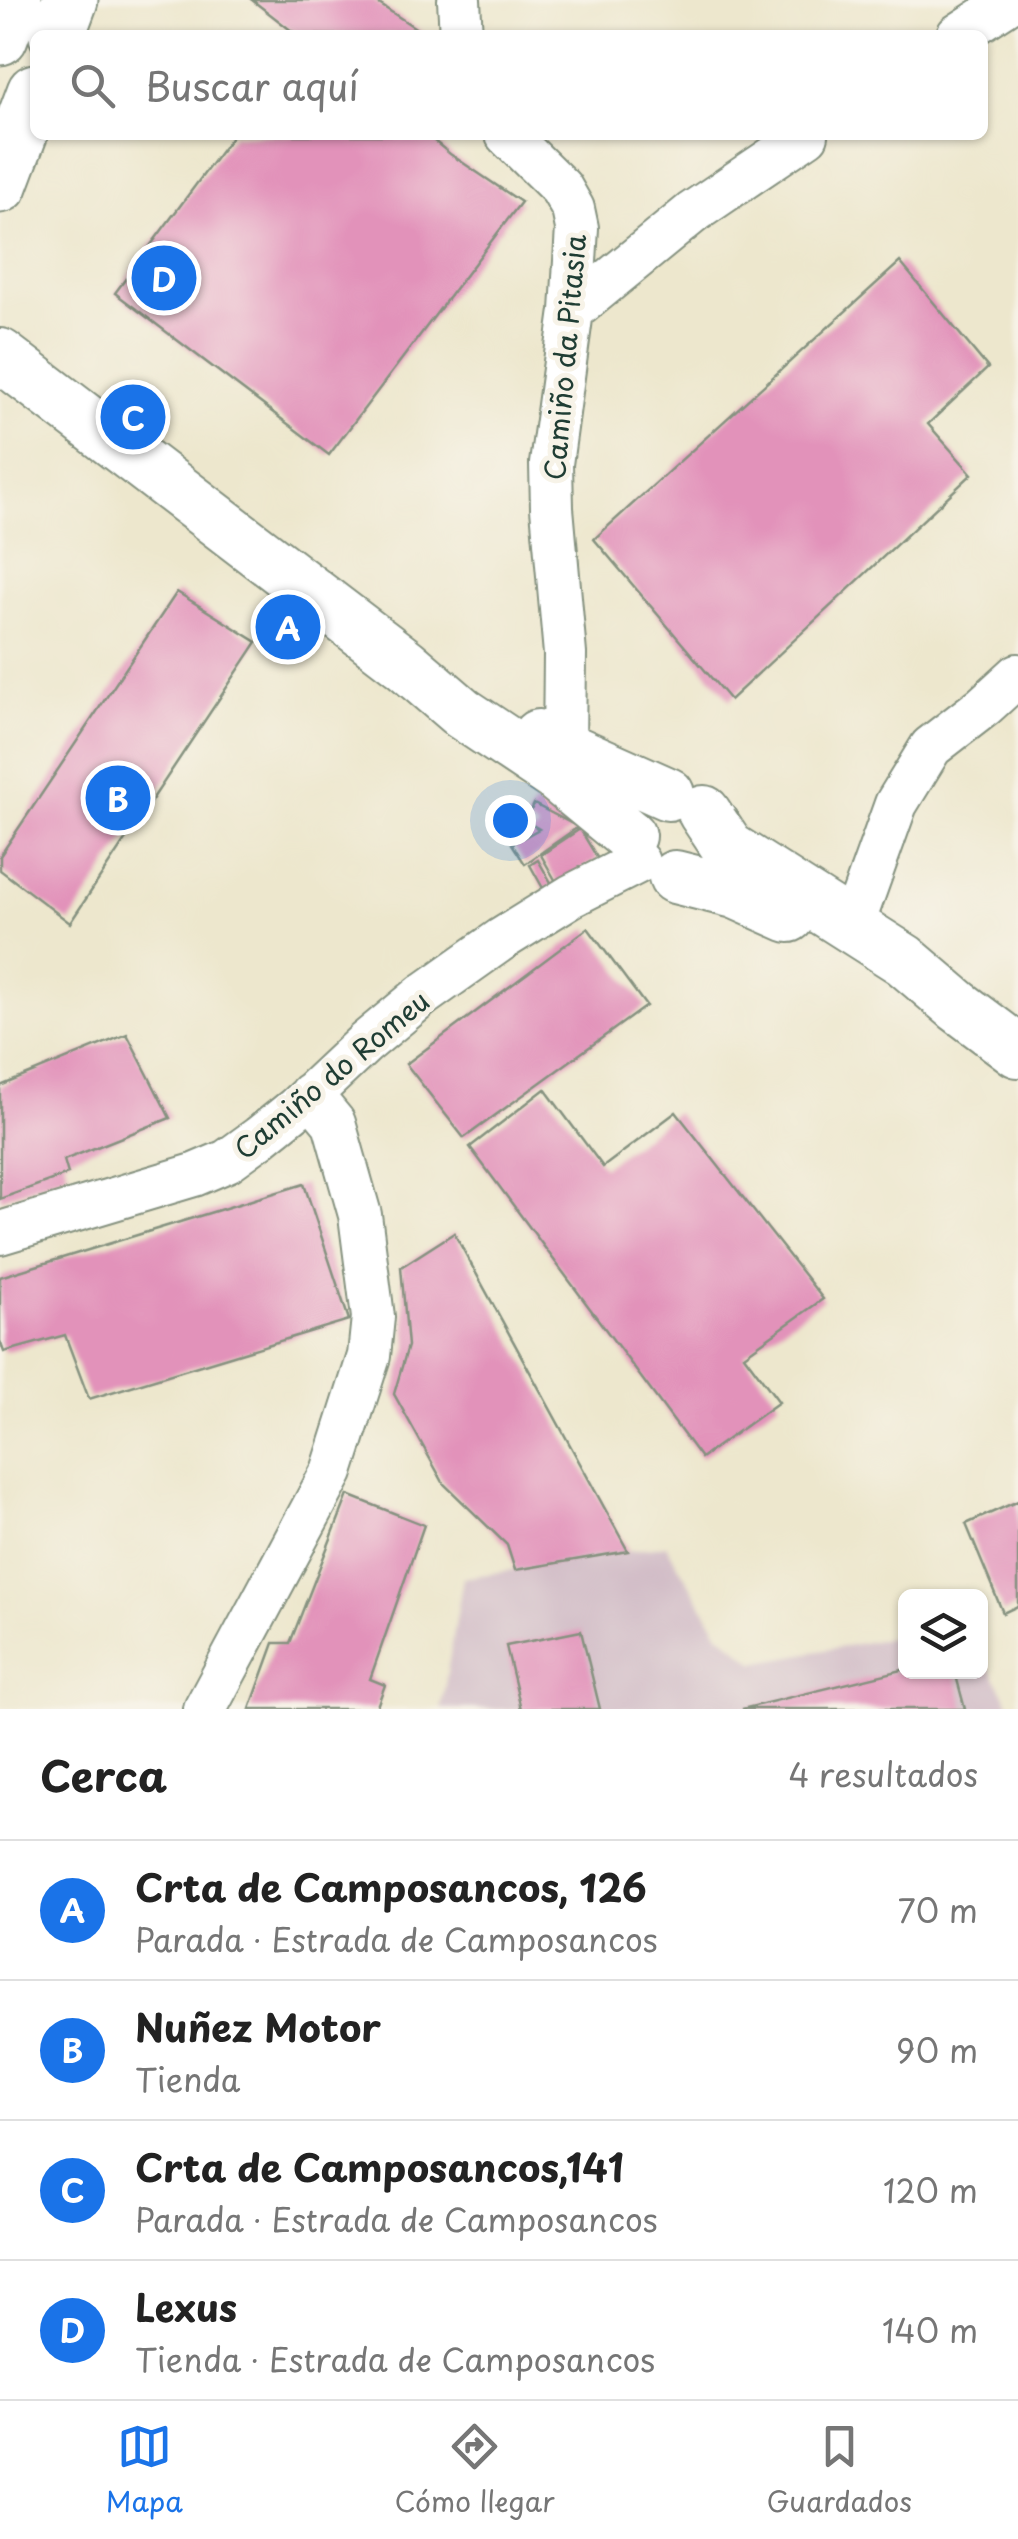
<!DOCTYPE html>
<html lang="es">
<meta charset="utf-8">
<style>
:root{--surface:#fff;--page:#f6f6f6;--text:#222;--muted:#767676;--line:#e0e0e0;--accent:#1a73e8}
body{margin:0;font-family:"Playpen Sans",sans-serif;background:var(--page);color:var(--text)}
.controls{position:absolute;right:30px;bottom:30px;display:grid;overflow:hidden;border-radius:15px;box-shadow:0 2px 8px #0004}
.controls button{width:90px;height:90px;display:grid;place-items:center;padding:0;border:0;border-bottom:2px solid var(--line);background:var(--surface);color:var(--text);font:50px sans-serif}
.you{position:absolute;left:510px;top:820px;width:35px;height:35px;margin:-25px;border:8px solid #fff;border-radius:50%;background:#1a73e8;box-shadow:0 0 0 15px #1a73e833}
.badge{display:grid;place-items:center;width:65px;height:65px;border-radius:50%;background:var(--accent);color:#fff;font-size:32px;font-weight:700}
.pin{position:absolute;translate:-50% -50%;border:5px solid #fff;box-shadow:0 2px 10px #0006}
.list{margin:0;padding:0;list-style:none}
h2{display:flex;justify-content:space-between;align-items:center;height:130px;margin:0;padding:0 40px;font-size:42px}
h2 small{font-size:32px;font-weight:400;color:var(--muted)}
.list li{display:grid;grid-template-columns:65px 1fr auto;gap:30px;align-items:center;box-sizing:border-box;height:140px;padding:0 40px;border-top:2px solid var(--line)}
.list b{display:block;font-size:38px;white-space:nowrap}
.list p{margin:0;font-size:32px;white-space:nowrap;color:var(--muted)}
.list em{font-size:32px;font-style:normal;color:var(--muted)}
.icon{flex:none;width:55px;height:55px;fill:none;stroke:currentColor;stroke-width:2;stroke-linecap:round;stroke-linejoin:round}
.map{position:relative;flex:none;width:1018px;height:1709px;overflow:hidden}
.search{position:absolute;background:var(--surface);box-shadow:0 2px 8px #0004;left:30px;right:30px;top:30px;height:110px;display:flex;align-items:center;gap:25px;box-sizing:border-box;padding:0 35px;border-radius:15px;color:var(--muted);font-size:38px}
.sheet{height:690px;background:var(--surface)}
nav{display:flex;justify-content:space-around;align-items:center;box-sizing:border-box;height:140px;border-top:2px solid var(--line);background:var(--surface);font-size:28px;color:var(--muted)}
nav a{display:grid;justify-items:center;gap:5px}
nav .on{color:var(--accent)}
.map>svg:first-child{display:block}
</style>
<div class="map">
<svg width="1018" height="1709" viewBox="0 0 1018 1709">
<rect width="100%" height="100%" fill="#f7f3e8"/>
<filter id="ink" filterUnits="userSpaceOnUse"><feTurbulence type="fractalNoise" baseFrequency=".01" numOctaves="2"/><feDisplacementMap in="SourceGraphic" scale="20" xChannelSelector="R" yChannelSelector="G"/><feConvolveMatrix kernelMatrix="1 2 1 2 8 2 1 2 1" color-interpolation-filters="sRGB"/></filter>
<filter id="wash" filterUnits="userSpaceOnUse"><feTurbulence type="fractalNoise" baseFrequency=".0048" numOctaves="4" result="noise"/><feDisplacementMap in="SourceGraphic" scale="40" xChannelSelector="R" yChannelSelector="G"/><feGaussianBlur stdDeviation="2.25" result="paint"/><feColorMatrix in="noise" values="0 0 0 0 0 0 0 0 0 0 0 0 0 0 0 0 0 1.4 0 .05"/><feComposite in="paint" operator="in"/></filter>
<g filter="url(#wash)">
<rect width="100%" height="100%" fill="#ede7cd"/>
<path fill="#d2bdc7" d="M666,1545L719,1633L755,1663L905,1635L906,1672H980L981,1652L1012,1709H441L463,1578Z"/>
<g id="blocks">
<path fill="#e292ba" d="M252,0H373L426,35H297Z
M233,135H427L450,154L521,202L329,455L115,293Z
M900,262L988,368L928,424L972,474L730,700L594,539Z
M177,592L257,642L70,923L0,870V856Z
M534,804L578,827L525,864L512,844L539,829L526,821Z
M580,829L598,859L558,885L541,855Z
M538,860L553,886L544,890L530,865Z
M588,928L646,1006L464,1138L406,1064Z
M127,1034L170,1118L64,1160L68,1174L0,1199V1086Z
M545,1089L603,1167L676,1112L823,1299L744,1355L779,1402L701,1458L470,1147Z
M304,1184L349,1320L89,1399L65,1335L4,1352L0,1341V1277Z
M454,1233L628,1551L515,1570L507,1545L444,1484L394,1394L408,1346L401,1267Z
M348,1495L424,1525L370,1679L385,1685L376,1709H250L274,1643H290Z
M1018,1501V1606L1003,1613L966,1524Z
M581,1631L600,1709H521L506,1646Z
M906,1669V1672H955L965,1709H742Z"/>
</g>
</g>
<g filter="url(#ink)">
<use href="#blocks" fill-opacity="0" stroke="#869280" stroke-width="2.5"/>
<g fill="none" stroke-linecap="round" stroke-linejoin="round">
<g stroke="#869280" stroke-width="46">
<path id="minor" d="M459,0L461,35
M958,35L1012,0
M507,135L561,188L573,209L577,228L572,311L551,464L552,508L565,654L564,749
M572,311L692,213L807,135
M852,927L896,804L931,747L984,706L1018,675
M0,1233L194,1175L227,1161L260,1137L296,1108L365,1043L423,995L502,939L571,896L638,862
M205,1709L332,1472L369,1356L373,1317L360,1215L334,1123L310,1094"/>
</g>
<g stroke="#869280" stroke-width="56">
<path id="major" d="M0,355L405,664L462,713L555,775L629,836
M538,736L668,794
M704,812L728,848L904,960L958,1006L1018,1051
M675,877L735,892L789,916"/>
</g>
<g stroke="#869280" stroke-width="59">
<path id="highway" d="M57,35L70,0
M0,37L14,0
M0,185L35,92"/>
</g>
<use href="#minor" stroke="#fff" stroke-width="42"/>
<use href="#major" stroke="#fff" stroke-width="52"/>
<use href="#highway" stroke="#fff" stroke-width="55"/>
</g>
</g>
<g text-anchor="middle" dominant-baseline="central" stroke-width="10" stroke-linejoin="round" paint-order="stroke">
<g font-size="28" fill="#1f3d34" stroke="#f7f3e8">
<text transform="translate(564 357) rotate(-85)">Camiño da Pitasia</text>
<text transform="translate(331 1074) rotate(-40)">Camiño do Romeu</text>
</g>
</g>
</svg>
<div class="controls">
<button><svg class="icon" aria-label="layers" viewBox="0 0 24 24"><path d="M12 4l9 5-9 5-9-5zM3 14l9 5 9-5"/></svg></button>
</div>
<div class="you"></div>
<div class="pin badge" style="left:288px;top:627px">A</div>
<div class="pin badge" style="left:118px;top:798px">B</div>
<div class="pin badge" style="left:133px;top:417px">C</div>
<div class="pin badge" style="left:164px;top:278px">D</div>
<div class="search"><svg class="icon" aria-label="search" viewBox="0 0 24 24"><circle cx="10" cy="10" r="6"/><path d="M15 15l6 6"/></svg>Buscar aquí</div>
</div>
<section class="sheet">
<h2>Cerca<small>4 resultados</small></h2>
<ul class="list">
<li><span class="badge">A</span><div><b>Crta de Camposancos, 126</b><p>Parada · Estrada de Camposancos</p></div><em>70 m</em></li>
<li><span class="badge">B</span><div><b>Nuñez Motor</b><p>Tienda</p></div><em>90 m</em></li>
<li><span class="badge">C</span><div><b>Crta de Camposancos,141</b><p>Parada · Estrada de Camposancos</p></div><em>120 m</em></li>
<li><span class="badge">D</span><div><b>Lexus</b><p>Tienda · Estrada de Camposancos</p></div><em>140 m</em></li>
</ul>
</section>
<nav>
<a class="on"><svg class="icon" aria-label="map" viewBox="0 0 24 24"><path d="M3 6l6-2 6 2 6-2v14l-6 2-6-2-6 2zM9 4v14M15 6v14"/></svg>Mapa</a>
<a><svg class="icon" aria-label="directions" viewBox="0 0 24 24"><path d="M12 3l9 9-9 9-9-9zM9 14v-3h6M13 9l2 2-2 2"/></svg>Cómo llegar</a>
<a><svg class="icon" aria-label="saved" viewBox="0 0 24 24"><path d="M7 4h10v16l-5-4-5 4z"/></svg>Guardados</a>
</nav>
